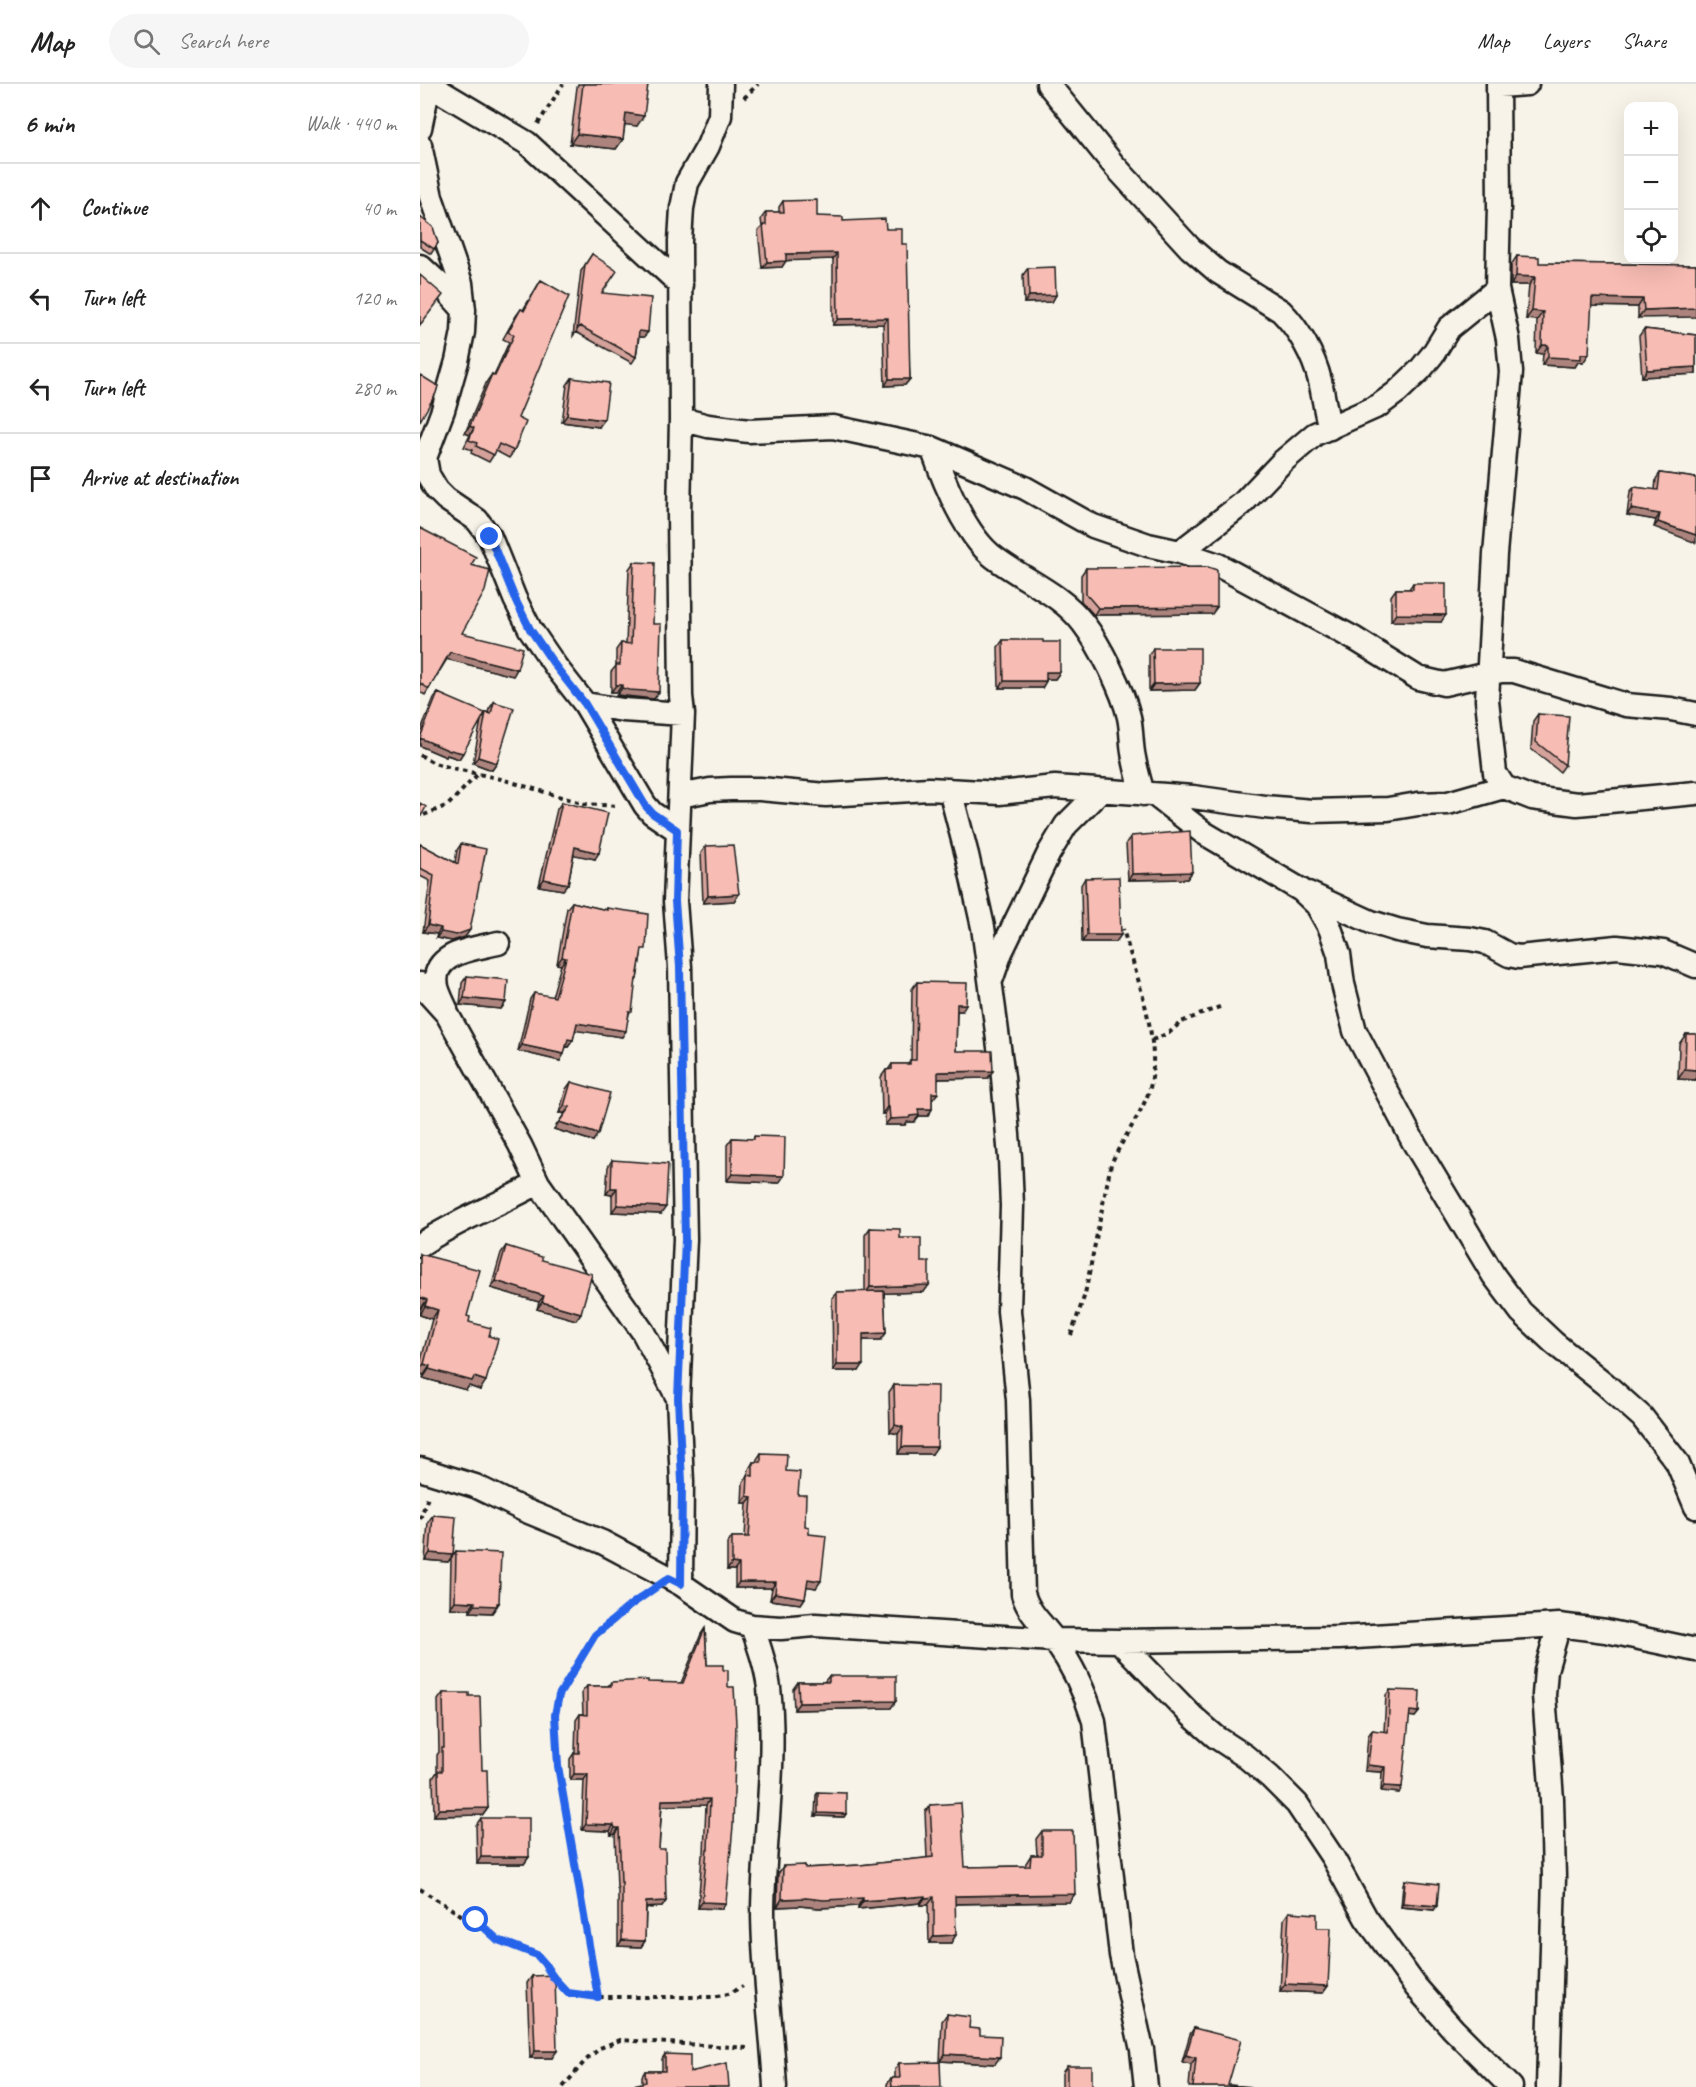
<!DOCTYPE html>
<meta charset="utf-8">
<style>
:root{--surface:#fff;--page:#f6f6f6;--text:#222;--muted:#767676;--line:#e0e0e0}
body{margin:0;font-family:Caveat,sans-serif;background:var(--page);color:var(--text)}
.controls{position:absolute;right:18px;top:18px;display:grid;overflow:hidden;border-radius:12px;box-shadow:0 6px 24px #0002}
.controls button{width:54px;height:54px;display:grid;place-items:center;padding:0;border:0;border-bottom:2px solid var(--line);background:var(--surface);color:var(--text);font:30px sans-serif}
.stop{position:absolute;width:18px;height:18px;margin:-14px;border:4px solid #2563eb;border-radius:50%;background:#fff}
.stop.end{background:#2563eb;border-color:#fff;box-shadow:0 2px 6px #0008}
.list{margin:0;padding:0;list-style:none}
h2{display:flex;justify-content:space-between;align-items:center;height:78px;margin:0;padding:0 24px;font-size:26px}
h2 small{font-size:20px;font-weight:400;color:var(--muted)}
.list li{display:grid;grid-template-columns:39px 1fr auto;gap:18px;align-items:center;box-sizing:border-box;height:90px;padding:0 24px;border-top:2px solid var(--line)}
.list b{display:block;font-size:22px;white-space:nowrap}
.list em{font-size:20px;font-style:normal;color:var(--muted)}
.icon{flex:none;width:33px;height:33px;fill:none;stroke:currentColor;stroke-width:2;stroke-linecap:round;stroke-linejoin:round}
.map{position:relative;flex:none;width:1276px;height:2003px;overflow:hidden}
header{display:flex;align-items:center;gap:36px;box-sizing:border-box;height:84px;padding:0 30px;background:var(--surface);border-bottom:2px solid var(--line)}
header strong{font-size:28px}
nav{display:flex;gap:33px;margin-inline-start:auto;font-size:21px}
.search{width:420px;height:54px;background:var(--page);display:flex;align-items:center;gap:15px;box-sizing:border-box;padding:0 21px;border-radius:33px;color:var(--muted);font-size:22px}
main{display:flex}
aside{flex:1;background:var(--surface)}
.map>svg:first-child{display:block}
</style>
<header>
<strong>Map</strong>
<div class="search"><svg class="icon" aria-label="search" viewBox="0 0 24 24"><circle cx="10" cy="10" r="6"/><path d="M15 15l6 6"/></svg>Search here</div>
<nav><a>Map</a><a>Layers</a><a>Share</a></nav>
</header>
<main>
<aside>
<h2>6 min<small>Walk · 440 m</small></h2>
<ul class="list">
<li><svg class="icon" aria-label="ahead" viewBox="0 0 24 24"><path d="M12 20V5M6 11l6-6 6 6"/></svg><div><b>Continue</b></div><em>40 m</em></li>
<li><svg class="icon" aria-label="left" viewBox="0 0 24 24"><path d="M17 20v-9H6M10 6l-5 5 5 5"/></svg><div><b>Turn left</b></div><em>120 m</em></li>
<li><svg class="icon" aria-label="left" viewBox="0 0 24 24"><path d="M17 20v-9H6M10 6l-5 5 5 5"/></svg><div><b>Turn left</b></div><em>280 m</em></li>
<li><svg class="icon" aria-label="arrive" viewBox="0 0 24 24"><path d="M6 21V4h12l-3 4 3 4H6"/></svg><div><b>Arrive at destination</b></div></li>
</ul>
</aside>
<div class="map">
<svg width="1276" height="2003" viewBox="0 0 1276 2003">
<rect width="100%" height="100%" fill="#f7f3e8"/>
<filter id="ink" filterUnits="userSpaceOnUse"><feTurbulence type="fractalNoise" baseFrequency=".0167" numOctaves="2"/><feDisplacementMap in="SourceGraphic" scale="12" xChannelSelector="R" yChannelSelector="G"/><feConvolveMatrix kernelMatrix="1 2 1 2 8 2 1 2 1" color-interpolation-filters="sRGB"/></filter>
<g filter="url(#ink)">
<g fill="none" stroke-linecap="round" stroke-linejoin="round">
<g stroke="#1c1c1c" stroke-width="27">
<path id="street" d="M8,0L107,59L261,201
M628,0L693,80L770,164L798,188L861,227C879,245 894,272 900,297C904,313 905,328 910,344
M1078,0L1079,122L1077,205L1088,255L1091,288L1075,470L1067,616L1075,689L1084,703L1112,714L1157,720L1276,709
M1079,2L1107,0
M0,44L9,1
M0,61L11,113L41,199L44,226L43,248L37,277L23,326L5,374L8,391L17,406L26,415L57,436L70,453L95,515L110,545L136,583L165,620L225,721L232,729L257,746
M0,182L25,205L44,226
M261,335L288,342L329,347L413,343L512,364L605,404L673,442L728,461L760,468L798,481L935,555L998,594L1024,600L1081,587H1094L1206,621L1251,625L1276,630
M512,364C524,398 546,453 575,474C604,496 641,510 663,539C680,561 703,607 709,633C712,647 711,661 714,674C716,686 720,698 723,710
M760,468L822,420L862,378L895,350L958,322L977,308L1000,286L1013,270L1029,244L1077,205
M165,620L203,626L263,630
M530,706L547,771L563,843L583,993L590,1074L592,1122L589,1227L598,1316L603,1510C609,1530 623,1540 635,1557C653,1582 665,1608 674,1637L701,1871L722,1966L726,2003
M735,711L784,749L881,806L897,821L910,844L919,870L923,900L935,947L993,1057L1074,1192L1101,1228L1134,1259L1185,1300L1222,1333L1257,1378L1276,1423
M260,712L290,706L311,705H340L406,711L509,705L579,709L635,703L773,713L845,723L892,727L968,725L998,720L1028,719L1084,703
M888,809L951,838L977,846L1007,852L1050,855L1065,858L1089,871L1099,873L1197,863L1243,868L1276,882
M572,894L581,868L629,769L646,741L680,707
M0,900L27,930L100,1061L118,1099L223,1248L257,1312
M26,925C23,918 19,911 17,903C10,868 54,865 78,859
M0,1161C37,1136 79,1121 118,1099
M0,1385L55,1402L104,1426L182,1458L261,1500L315,1537L332,1542L361,1544L395,1541L634,1556L699,1557L919,1554L1139,1541L1186,1547L1276,1566
M261,1500L262,1398L258,1314L265,1155L260,883L255,817L263,630L261,612L259,430L261,335L260,157L262,124L267,99L288,62L300,32L301,0
M332,1542C339,1562 346,1582 349,1604C357,1677 344,1752 343,1826C343,1885 352,1944 355,2003
M699,1557L772,1632L796,1653L825,1672L850,1693L877,1720L913,1774L946,1834L996,1903L1033,1945L1091,2003
M1128,2003L1134,1793L1132,1715L1124,1611L1126,1586L1139,1541"/>
</g>
<path stroke="#1c1c1c" stroke-width="4" stroke-dasharray="4.5 4.5" stroke-linecap="butt" d="M324,14L338,0
M118,40L143,0
M0,671L14,679L32,684L81,695L165,720L197,722
M4,731L28,721L57,691
M732,956L749,949L761,938L802,922
M651,1251L665,1210L691,1080C701,1058 716,1038 726,1015C747,968 716,893 703,845
M0,1435L8,1413
M0,1805L41,1831L55,1836L78,1855L117,1871L124,1879L133,1893L148,1909L178,1913H293L308,1910L323,1902
M178,1913L138,1682L135,1631L139,1611L175,1551L226,1510
M143,2003L165,1977L180,1964L200,1956L328,1964"/>
<use href="#street" stroke="#f7f3e8" stroke-width="22"/>
</g>
<path fill="#d4a29a" stroke="#1c1c1c" stroke-width="1.5" d="M158,0H228L217,42L205,40L203,55L196,65L150,60L157,3Z
M363,117L397,132L466,145L482,160L490,295L485,301L465,302L463,240L413,241V175L366,176L362,183L342,184L338,147L342,143L341,135L346,128H359V123Z
M0,133L18,159L11,170L0,163Z
M172,170L182,209L224,253H219L216,273L212,279L156,248L153,252L161,187Z
M1097,172L1119,179L1276,181L1218,234V223L1171,222L1163,279L1158,278L1155,283L1122,281L1123,270L1116,269L1117,236L1106,235L1109,201H1091V181Z
M608,184L636,211L632,218L604,219L603,191Z
M121,196L98,334L94,367L89,374L76,367L69,378L51,369L52,366L44,363L50,351L45,349L67,297L72,290L74,291L89,258L83,255L96,232L101,225L103,226Z
M1224,245L1276,251V290L1222,293L1219,252Z
M152,294L179,343L142,338L147,301Z
M1240,389L1276,394L1234,443L1236,436L1207,431L1210,408L1214,403L1235,406L1236,395Z
M0,444L51,481L42,549L97,585L93,592L27,575L5,611L0,608Z
M214,478L233,540L234,615L205,613L197,611V608H191V588L196,582V566L201,559L206,560L209,485Z
M666,484L792,530L674,531L661,517V491Z
M993,499L1021,538L971,537V512L976,505H989Z
M583,556L623,558L640,588L635,595H626V597L622,604H579L578,563Z
M733,564L780,599L775,606L729,607V571Z
M18,609L63,633L66,628L68,629L69,625L74,618L77,679L72,686L53,679L61,636L39,675L27,671L26,673L0,662V648L14,614Z
M1118,630L1145,681L1140,688L1111,665L1113,637Z
M142,718L175,775L154,770L148,800L143,806L119,802L137,725Z
M711,752L772,788L767,795L708,796L706,759Z
M0,760L35,779L37,766L41,760L45,853L32,857L16,854L17,850L3,848L10,797L0,792Z
M286,762L319,810L314,817L283,819L281,769Z
M665,794L696,858H662L661,801Z
M152,818L186,826L187,824L221,871L217,895L215,898L208,935L202,953L155,946L153,956L148,963L146,962L140,977L98,967L110,915L114,909L132,913L141,881L137,880L147,824Z
M47,892L86,918L81,925L40,921L42,899Z
M497,898L542,927H537L536,967L568,994L518,995L513,1015L512,1016V1025L508,1032H499L494,1038H487L485,1041H465V1030H462L461,993L466,986H468L472,980H488L490,976H491L492,905Z
M1266,950H1276V996L1258,995L1259,960Z
M151,998L173,1057L134,1045L145,1029H139L146,1005Z
M334,1052L359,1099L307,1097V1061L312,1054L333,1055Z
M192,1076L241,1130L192,1128V1111L186,1110L188,1083Z
M450,1144L480,1154L501,1178L504,1208L464,1209L466,1249L461,1256H443L439,1287H413L412,1214L417,1208L445,1207V1151Z
M86,1162L122,1176L161,1229L156,1236L117,1225L119,1218L71,1204L81,1169Z
M0,1170L47,1232L49,1238L69,1252L60,1306L49,1302L46,1306L3,1294L4,1291L0,1290V1280L12,1235L0,1231L1,1224H0Z
M474,1301L512,1370H478V1350L470,1348L469,1308Z
M341,1369L366,1387L378,1411L385,1442L389,1450L396,1504L387,1502L385,1514L381,1520L350,1516L352,1504H315V1486H307V1460L312,1453H325L327,1419H322L323,1398L328,1391L329,1385L333,1378H336L337,1375Z
M13,1431L33,1471L28,1478L5,1476L8,1438Z
M36,1467L79,1519L72,1529L50,1528V1525L30,1524L31,1474Z
M285,1544L287,1581L306,1819L302,1825L278,1824L282,1771L284,1769L286,1721H242L239,1765L246,1817L242,1823L226,1824L225,1857L221,1863L198,1862V1804H197L195,1750L191,1751L190,1747L162,1746L164,1696H150V1675L154,1669H155L156,1636L160,1630H163L162,1608L167,1602H188L191,1598L261,1599L281,1550Z
M409,1592L471,1624L374,1626L373,1605L378,1598H404Z
M970,1606L999,1628L995,1633L989,1632L979,1709L961,1707L962,1688L945,1687L948,1652L952,1646L964,1648L966,1611Z
M23,1609L49,1612L68,1724L63,1731L14,1732L13,1694L17,1688V1671L19,1668L18,1616Z
M398,1708L426,1730L424,1733L395,1732L396,1711Z
M510,1721L545,1783L605,1782L606,1779L611,1771H617L616,1755L622,1747L649,1818L535,1820L531,1859H509L508,1821H500V1819L438,1825V1822L399,1824L380,1822L357,1823L358,1790L363,1782L385,1784L440,1781L507,1774L505,1728Z
M61,1734L109,1773L104,1780H57L56,1741Z
M985,1796L1014,1826L981,1823L983,1800Z
M869,1828L908,1902L903,1909L860,1907L864,1835Z
M112,1892L132,1974H110L107,1899Z
M527,1930L560,1951L575,1980L520,1977L522,1937Z
M774,1944L808,2001L832,2003H769L771,1980L762,1978L770,1950Z
M245,1970L270,1988L309,2003H212L214,2001L222,1999V1992L225,1987H242V1975Z
M479,1979L521,2003H467V2000L471,1994H475V1985Z
M647,1982L672,2003H642V1989Z"/>
<path fill="#ad847d" stroke="#1c1c1c" stroke-width="1.5" d="M206,29L224,32L217,42L199,40Z
M157,50L203,55L196,65L150,60Z
M417,169L413,175L362,177L366,170Z
M366,177L362,183L342,184L347,178Z
M1096,192L1115,193L1109,201H1091Z
M636,211L632,218L604,219L609,212Z
M1172,214L1223,215L1218,223L1166,222Z
M1276,224V233L1218,234L1224,226Z
M1112,227L1123,228L1117,236L1106,235Z
M468,234L463,240L413,241L418,235Z
M219,247L228,248L224,253H215Z
M1122,261H1128L1123,270L1116,269Z
M1161,270H1169L1163,279L1158,278L1155,283L1122,281L1128,273Z
M1276,283V290L1222,293L1227,286Z
M469,295H490L485,301L465,302Z
M147,331L184,336L179,343L142,338Z
M50,342L54,344L50,351L45,349Z
M1211,425L1240,430L1236,436L1207,431Z
M1238,438L1276,451V459L1234,443Z
M797,523L792,530L674,531L678,524Z
M976,530L1026,531L1021,538L971,537Z
M30,568L97,585L93,592L26,575Z
M626,588H640L635,595H621Z
M584,597H626L622,604H579Z
M780,599L775,606L729,607L734,600Z
M196,601H202L197,608H191Z
M202,604L239,608L234,615L197,611Z
M0,654L31,666L43,669L39,675L27,671L26,673L0,662Z
M58,673L77,679L72,686L53,679Z
M155,763L179,769L175,775L150,770Z
M772,788L767,795L708,796L712,790Z
M124,795L148,800L143,806L119,802Z
M319,810L314,817L283,819L288,812Z
M8,841L21,844L17,850L3,848Z
M50,846L45,853L32,857L16,854L21,848Z
M667,851H701L696,858H662Z
M142,873L146,874L141,881L137,880Z
M44,914L86,918L81,925L40,921Z
M537,920H546L542,927H532Z
M157,939L206,947L202,953L152,946Z
M148,955L153,956L148,963L143,961Z
M102,961L144,970L140,977L98,967Z
M1265,985L1276,986V996L1258,995Z
M573,987L568,994L513,995L518,988Z
M512,1009H518L513,1015L508,1016Z
M144,1022L150,1023L145,1029H139Z
M467,1023H469L465,1030H462Z
M498,1025H512L508,1032H499L494,1038H487L485,1041H465L470,1035L490,1032Z
M139,1038L178,1050L173,1057L134,1045Z
M312,1090L364,1092L359,1099L307,1097Z
M191,1104H197L192,1111L186,1110Z
M197,1121L246,1123L241,1130L192,1128Z
M76,1197L124,1212L119,1218L71,1204Z
M509,1201L504,1208L445,1210L450,1203Z
M0,1213L7,1216L1,1224H0Z
M122,1218L161,1229L156,1236L117,1225Z
M5,1222L18,1226L12,1235L0,1231Z
M466,1249L461,1256H439L443,1250Z
M4,1280L10,1282L4,1291L0,1290V1285Z
M417,1281H443L439,1287H413Z
M9,1285L54,1293L66,1297L60,1306L49,1302L46,1306L3,1294Z
M475,1341L483,1343L478,1350L470,1348Z
M482,1363H517L512,1370H478Z
M327,1412L332,1413L327,1419H322Z
M10,1469L33,1471L28,1478L5,1476Z
M312,1479L319,1480L315,1486H307Z
M388,1495L401,1497L396,1504L383,1502Z
M319,1498H356L352,1504H315Z
M355,1509L385,1514L381,1520L350,1516Z
M35,1517L55,1518L50,1525L30,1524Z
M79,1519L72,1529L50,1528L55,1521Z
M476,1617L471,1624L374,1626L379,1619Z
M990,1627L999,1628L995,1633L986,1632Z
M948,1681L965,1683L962,1688L945,1687Z
M154,1690H168L164,1696H150Z
M964,1702L982,1703L979,1709L961,1707Z
M290,1715L286,1721L238,1722L242,1716Z
M68,1724L63,1731L14,1732L19,1725Z
M398,1729L426,1730L424,1733L395,1732Z
M166,1740L194,1741L190,1747L162,1746Z
M195,1744H199L195,1750L191,1751Z
M61,1773H109L104,1780H57Z
M655,1810L649,1818L529,1820L535,1812Z
M505,1812L500,1819L438,1825L443,1817Z
M514,1813L508,1821H500L505,1814Z
M386,1814H443L438,1822L399,1824L380,1822L357,1823L362,1815Z
M246,1817L242,1823L221,1824L226,1818Z
M282,1818L306,1819L302,1825L278,1824Z
M983,1819L1017,1822L1014,1826L981,1823Z
M536,1851L531,1859H509L514,1852Z
M202,1856L225,1857L221,1863L198,1862Z
M865,1900L908,1902L903,1909L860,1907Z
M115,1967H137L132,1974H110Z
M525,1970L580,1973L575,1980L520,1977Z
M766,1971L776,1974L771,1980L762,1978Z"/>
<path fill="#f7bcb3" stroke="#1c1c1c" stroke-width="1.5" d="M163,0H228L224,32L206,29L203,55L157,50Z
M397,116V132L423,133V137L465,135L466,145H482V160H487L490,295H469L468,234L418,235L417,169L366,170V177L347,178L343,141H346V128H364L363,117Z
M0,133L13,143L18,159L14,165L0,156Z
M172,170L197,187L182,209L231,214L228,248L219,247L216,273L160,242L157,246L165,181Z
M1097,172L1119,173V179L1276,181V224L1224,226L1223,215L1172,214L1169,270H1161V275L1128,273V261H1122L1123,228L1112,227L1115,193L1096,192Z
M635,183L636,211L609,212L608,184Z
M0,191L23,211L0,241Z
M121,196L149,212L98,334L106,338L94,367L79,360L74,371L56,362L57,359L49,356L54,344L50,342L72,290L75,292L94,251L88,248L101,225L104,227Z
M1224,245L1276,251V283L1227,286Z
M0,291L18,302L16,309L0,337Z
M152,294L189,299L184,336L147,331Z
M1240,389L1276,394V451L1238,438L1240,430L1211,425L1214,403L1238,406Z
M0,444L56,473L51,481L70,486L65,507L42,549L103,564L97,585L30,568L9,605L0,599Z
M214,478L235,479L233,540H241L239,608L209,606L202,604V601H196V581H200L201,559L211,560Z
M788,483L797,486V523L678,524L666,510V484Z
M993,499H1026V531L976,530V505H993Z
M583,556H623V558H640V588H626V597H584Z
M733,564H780V599L734,600Z
M18,609L65,629L43,669L31,666L30,667L0,654Z
M74,618L94,624L77,679L58,673L66,628L71,630Z
M1118,630L1149,632L1145,681L1116,658Z
M142,718L188,729L179,769L155,763L148,800L124,795Z
M0,719L6,723L0,734Z
M770,747L772,788L712,790L711,752Z
M0,760L38,780L41,760L66,765L50,846L36,851L21,848V844L8,841L14,791L0,784Z
M313,761L319,810L288,812L286,762Z
M699,793L701,851H667L665,794Z
M152,818L187,826V824L228,830L226,865H222L217,895H216L212,928H209L206,947L157,939L153,956L148,955L144,970L102,961L114,909L135,913L146,874L142,873Z
M47,892L88,896L86,918L44,914Z
M497,898L547,899L546,920H537L536,967H572L573,987L518,988V1009H512V1025H498L499,1031L490,1032L489,1034L470,1035L469,1023H467L466,986L472,985V980H490V976H496Z
M1266,950H1276V986L1265,985Z
M151,998L190,1009L178,1050L139,1038L150,1023L144,1022Z
M334,1052L365,1053L364,1092L312,1090V1054L334,1055Z
M192,1076L248,1080L246,1123L197,1121V1104H191Z
M450,1144L480,1145V1154H501V1178H509V1201L450,1203Z
M86,1162L122,1173V1176L172,1190L161,1229L122,1218L124,1212L76,1197Z
M0,1170L60,1186L47,1232L50,1233L49,1238L71,1244L69,1252L78,1255L66,1297L54,1293L52,1297L9,1285L10,1282L4,1280L18,1226L5,1222L7,1216L0,1213Z
M464,1207L466,1249L443,1250V1281H417V1208Z
M474,1301L518,1302L517,1363H482L483,1343L475,1341Z
M341,1369L367,1370L366,1387L380,1388L378,1411H386L385,1442L389,1443V1450L406,1452L401,1497L388,1495L385,1514L355,1509L356,1498H319V1480L312,1479V1453H329L332,1413L327,1412L328,1391L333,1392V1378H341Z
M13,1431L36,1433L33,1471L10,1469Z
M36,1467L81,1469L79,1519H77V1522L55,1521V1518L35,1517Z
M285,1544L287,1581H303V1586H308V1603H314L316,1640L313,1742L306,1819L282,1818L287,1765H288L290,1715L242,1716L239,1765H245L246,1817L226,1818L225,1857L202,1856V1798H201L199,1744H195L194,1741L166,1740L168,1690H154V1669H159L160,1630L167,1631V1602H191V1598L228,1596V1598L263,1599Z
M409,1592H476V1617L379,1619L378,1598H409Z
M970,1606L1000,1607L999,1628L990,1627L982,1703L964,1702L965,1683L948,1681L952,1646L968,1648Z
M23,1609H49V1612H60L62,1686H67L68,1724L19,1725L18,1687H22V1664H24Z
M398,1708L426,1709V1730L398,1729Z
M541,1719L545,1783L610,1782L611,1771H622V1747H653L655,1810L535,1812L536,1851L514,1852V1813L505,1814V1812L443,1817V1814L404,1816L386,1814L362,1815L363,1782L385,1781V1784L440,1781L513,1773L510,1721Z
M61,1734H109V1773H61Z
M985,1796L1019,1800L1017,1822L983,1819Z
M869,1828L897,1830V1844H911L908,1902L865,1900Z
M135,1891L137,1967H115L112,1892Z
M527,1930L550,1933L549,1944L560,1945V1951L581,1952L580,1973L525,1970Z
M774,1944L821,1956L808,2001L832,2003H773L776,1974L766,1971Z
M245,1970L270,1971V1988L307,1979L309,2003H214V2001L226,1998L225,1987H245Z
M520,1978L521,2003H472L471,1994H480L479,1979Z
M647,1982H672V2003H647Z"/>
</g>
<g fill="none" stroke-linecap="round" stroke-linejoin="round" filter="url(#ink)">
<path stroke="#2563eb" stroke-width="8" d="M56,1836L78,1856L117,1871L124,1879L133,1893L148,1909L178,1913L138,1682L135,1631L139,1611L175,1551L212,1520L249,1494L261,1500L262,1398L258,1314L265,1155L260,883L255,817L257,746L232,729L225,721L165,620L136,583L110,545L95,515L70,453"/>
</g>
</svg>
<div class="controls">
<button>+</button>
<button>−</button>
<button><svg class="icon" aria-label="locate" viewBox="0 0 24 24"><circle cx="12" cy="12" r="6"/><path d="M12 2v4M12 18v4M2 12h4M18 12h4"/></svg></button>
</div>
<div class="stop" style="left:56px;top:1836px"></div>
<div class="stop end" style="left:70px;top:453px"></div>
</div>
</main>
